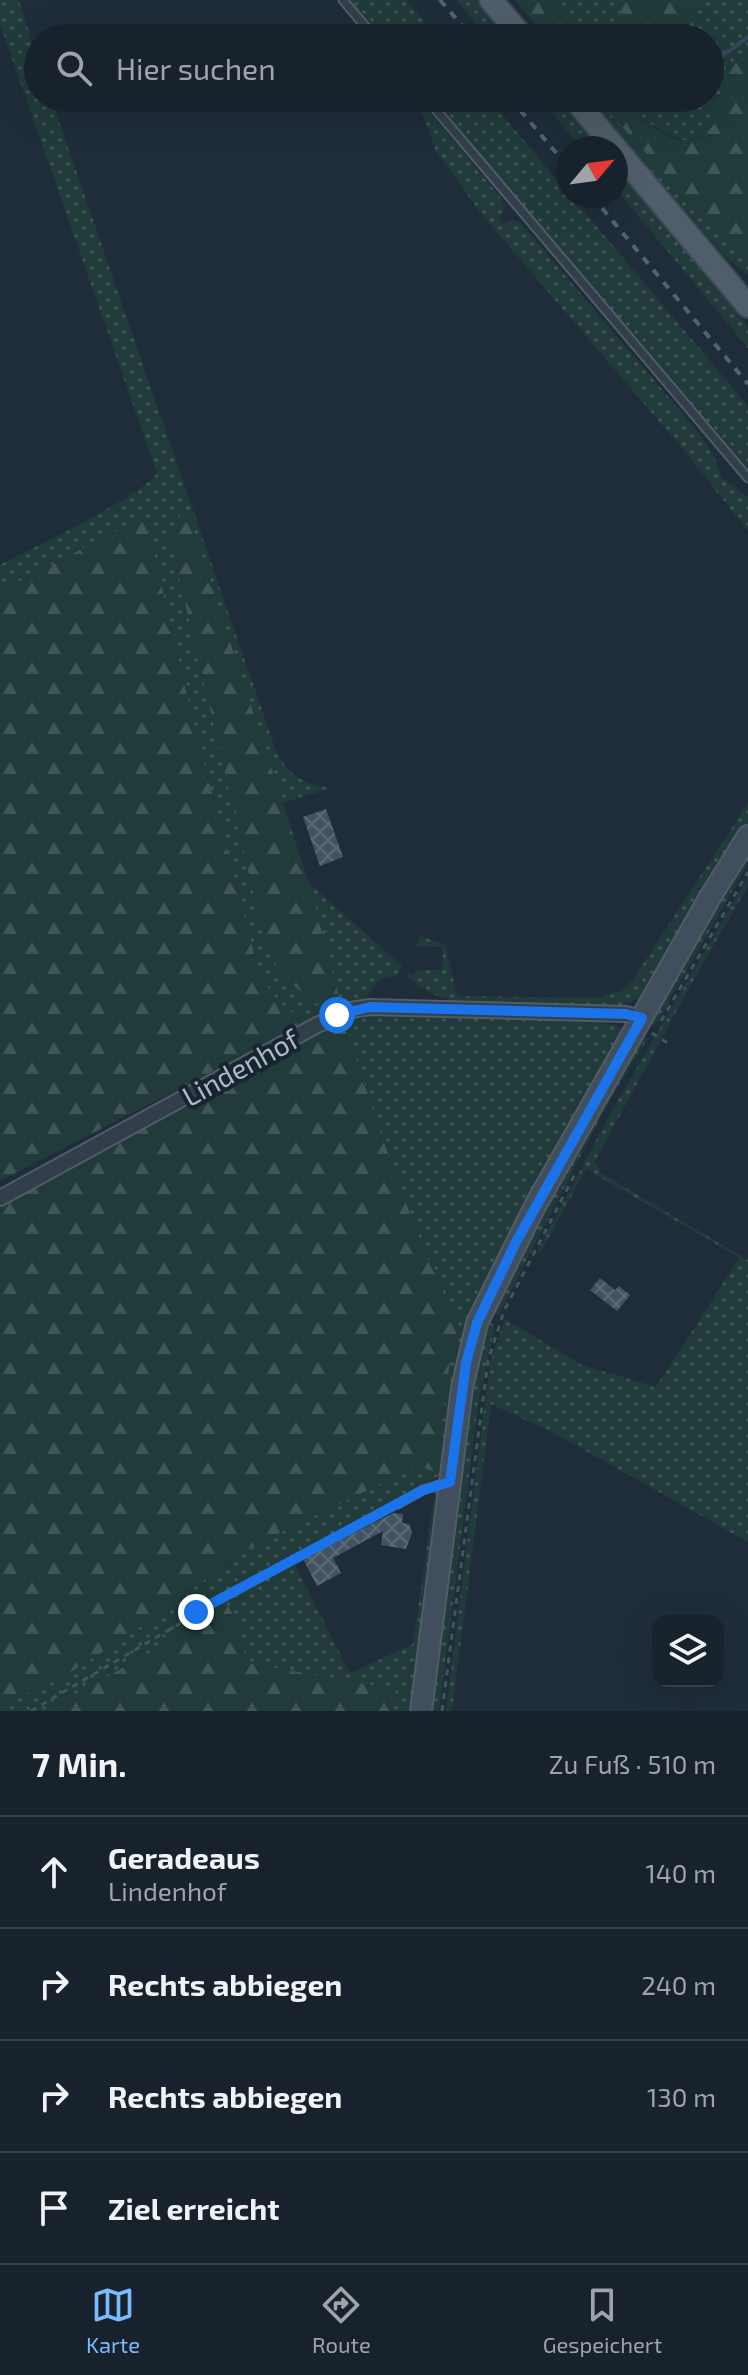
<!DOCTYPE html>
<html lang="de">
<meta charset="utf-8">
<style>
:root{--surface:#17222c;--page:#202a34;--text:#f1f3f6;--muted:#9ea4a9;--line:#363f48;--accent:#7abaff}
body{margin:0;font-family:"Exo 2",sans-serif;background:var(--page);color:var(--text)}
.controls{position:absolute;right:24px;bottom:24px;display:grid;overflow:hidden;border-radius:16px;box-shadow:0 8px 32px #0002}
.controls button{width:72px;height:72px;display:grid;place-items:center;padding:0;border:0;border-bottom:2px solid var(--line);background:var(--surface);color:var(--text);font:40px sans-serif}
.compass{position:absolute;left:556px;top:136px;width:72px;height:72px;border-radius:50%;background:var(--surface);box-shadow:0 8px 32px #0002;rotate:61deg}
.stop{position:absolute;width:24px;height:24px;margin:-18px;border:6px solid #1a73e8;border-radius:50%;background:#fff}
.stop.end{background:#1a73e8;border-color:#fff;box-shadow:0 2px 8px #0008}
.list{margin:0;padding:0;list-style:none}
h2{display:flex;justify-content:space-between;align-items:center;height:104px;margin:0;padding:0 32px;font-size:34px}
h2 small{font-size:26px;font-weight:400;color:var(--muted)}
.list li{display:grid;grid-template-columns:52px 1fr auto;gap:24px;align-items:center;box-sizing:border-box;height:112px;padding:0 32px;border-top:2px solid var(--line)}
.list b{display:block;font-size:30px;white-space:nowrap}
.list p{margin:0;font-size:26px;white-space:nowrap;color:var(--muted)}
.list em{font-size:26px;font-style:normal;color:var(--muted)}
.icon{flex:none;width:44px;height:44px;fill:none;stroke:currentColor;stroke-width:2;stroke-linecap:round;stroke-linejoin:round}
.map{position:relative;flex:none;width:748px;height:1711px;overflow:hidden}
.search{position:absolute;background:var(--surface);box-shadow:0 8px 32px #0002;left:24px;right:24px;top:24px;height:88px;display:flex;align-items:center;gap:20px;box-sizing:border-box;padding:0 28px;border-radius:44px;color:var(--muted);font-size:30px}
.sheet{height:552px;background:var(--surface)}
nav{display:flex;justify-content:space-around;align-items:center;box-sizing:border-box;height:112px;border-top:2px solid var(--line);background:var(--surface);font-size:22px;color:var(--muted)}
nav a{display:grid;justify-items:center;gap:4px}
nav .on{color:var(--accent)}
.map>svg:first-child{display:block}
</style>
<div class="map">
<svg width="748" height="1711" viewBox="0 0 748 1711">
<defs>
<pattern id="grass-dots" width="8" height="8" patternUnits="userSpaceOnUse" patternTransform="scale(2)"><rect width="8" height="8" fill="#213b3b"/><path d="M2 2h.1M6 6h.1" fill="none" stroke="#3f5556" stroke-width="1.8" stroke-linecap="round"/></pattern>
<pattern id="forest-firs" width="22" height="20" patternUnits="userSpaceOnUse" patternTransform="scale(2)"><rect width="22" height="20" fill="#213b3b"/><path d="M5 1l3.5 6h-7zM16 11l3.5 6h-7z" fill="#3f5556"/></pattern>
<pattern id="building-cross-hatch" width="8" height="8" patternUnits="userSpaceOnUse" patternTransform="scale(2)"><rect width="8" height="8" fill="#425362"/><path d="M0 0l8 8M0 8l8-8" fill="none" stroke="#5b6a77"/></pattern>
</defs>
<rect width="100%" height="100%" fill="#1f2d3a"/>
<path fill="url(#grass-dots)" d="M0,0H19L38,61V98H51L275,748C288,776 301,783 331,788L283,803L187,513L169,534L266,947L338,993L309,883L402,966L398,975L379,980L367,997L358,1003L341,1006L312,1020L294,1015L280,1003L261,979L192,717L149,532L142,518L0,591V565C29,550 146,494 157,473L0,24Z
M348,0H406L438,38H380Z
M456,0H479L511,38H488Z
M558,0H623L620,32L615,38H589Z
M695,0H748V52L710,80V38H697L694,33Z
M413,98H418L502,199L505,209L498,219L502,224L513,220L520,222L693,426L712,452L722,478L748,497V531L682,448L483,216L436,151L423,116Z
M431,98H488L568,193V196H571L748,406V472Z
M539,98H561L602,148H582Z
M585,98H596L740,255L748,258V274L728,260Z
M622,98H709L719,119L706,133L686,141C660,134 641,118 622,98Z
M616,164L748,327V348L616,189Z
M748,803V824L648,994L622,1006L460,1003L429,993L408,977L409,972L413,976L417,970H442L443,947L417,946L420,936L445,945L457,994L461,996L596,998L620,991L634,978Z
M748,849V864L654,1027L649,1020Z
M748,877V887L700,968L595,1161L601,1173L748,1260V1542L552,1432L491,1404L452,1711H446L490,1363L505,1319L582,1365L656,1387L738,1260V1257L586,1169L540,1254L538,1250L614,1107Z
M384,1013L464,1018L594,1020L618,1026L625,1031L486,1288L446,1472L407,1493L394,1506V1513L295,1565L350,1673L413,1644L435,1491L443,1494L416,1711H393L395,1689L246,1663L239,1626L209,1613L170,1641L46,1711H0V1705L62,1678L154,1618L228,1562L263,1541L416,1467H424L435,1472L450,1360L459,1325L430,1267L376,1123L344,1020L361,1014Z
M640,1037L648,1038L609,1101L498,1316L491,1309L500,1288Z
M490,1321L495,1327L479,1398L439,1711H429L467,1400L487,1322Z"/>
<path fill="url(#forest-firs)" d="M515,0H558L589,38H547Z
M623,0H695L694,32L697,38H615L620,32Z
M748,52V258L740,256L596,98H622C635,112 666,143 687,141C700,140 711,128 719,119L709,98L710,80Z
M188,513L309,883L338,993L331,1001L315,1004L281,974L266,947L169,534L181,514Z
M142,518L149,532L192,717L261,979C277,1000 285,1012 312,1020L0,1181V591Z
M344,1020C377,1124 410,1227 459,1325L450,1360L436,1473L424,1467H416L263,1541L227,1562L154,1618L62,1678L0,1705V1208Z
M226,1602L239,1626L247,1663L396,1689L393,1711H46L170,1641Z"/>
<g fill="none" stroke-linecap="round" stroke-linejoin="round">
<path stroke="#2f4961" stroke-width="4" d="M710,65L748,37
M657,104L665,98"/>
</g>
<path fill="url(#building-cross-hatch)" d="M326,809L343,857L320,866L303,817Z
M600,1278L615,1290L619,1286L630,1295L617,1311L590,1290Z
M394,1513L403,1514L402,1523L409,1524L412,1533L406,1549L381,1545L383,1531L333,1558L341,1573L317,1586L303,1559Z"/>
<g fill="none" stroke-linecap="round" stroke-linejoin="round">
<g stroke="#505d68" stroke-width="11">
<path id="service" d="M343,0L375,38
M426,98L748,478
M398,1504L423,1490L448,1482"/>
</g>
<g stroke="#505d68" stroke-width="18">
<path id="minor" d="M0,1198L317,1025L351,1010L370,1007L626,1014L642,1018"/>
</g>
<g stroke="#505d68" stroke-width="24">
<path id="secondary" d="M421,1711L462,1388L477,1323L535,1206L709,899L748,836"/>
</g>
<g stroke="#3c4854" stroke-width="26">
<path id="primary" d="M491,0L523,38
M574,98L615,148
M616,149L748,306"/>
</g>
<path stroke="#3e5858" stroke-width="3" stroke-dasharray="6 6" stroke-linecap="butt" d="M661,1021L748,872
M652,1033L669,1044
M31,1711L259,1577L391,1508
M442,1711L488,1361L504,1311L577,1170"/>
<use href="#service" stroke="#323f4b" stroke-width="7"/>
<use href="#minor" stroke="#323f4b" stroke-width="14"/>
<use href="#secondary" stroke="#404e5e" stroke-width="20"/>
<use href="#primary" stroke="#505e6b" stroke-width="22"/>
<path stroke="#546372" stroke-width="4" stroke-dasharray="8 8" stroke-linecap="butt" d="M440,0L473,38
M510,98L568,167
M592,196L748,384"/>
</g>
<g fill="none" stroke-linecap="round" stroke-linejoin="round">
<path stroke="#1a73e8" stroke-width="10" d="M196,1612L423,1490L450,1482L466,1363L477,1323L516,1242L642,1018L626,1014L370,1007L337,1015"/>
</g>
<g text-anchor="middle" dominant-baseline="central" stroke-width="8" stroke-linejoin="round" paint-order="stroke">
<g font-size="28" fill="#adbac7" stroke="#18242f">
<text transform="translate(240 1067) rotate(-29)">Lindenhof</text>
</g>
</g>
</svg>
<div class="controls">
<button><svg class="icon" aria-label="layers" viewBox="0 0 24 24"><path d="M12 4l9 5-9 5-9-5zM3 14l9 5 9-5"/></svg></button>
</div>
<svg class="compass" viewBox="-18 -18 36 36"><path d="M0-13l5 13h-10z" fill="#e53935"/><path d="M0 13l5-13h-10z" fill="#9ea4a9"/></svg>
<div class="stop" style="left:337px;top:1015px"></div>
<div class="stop end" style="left:196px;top:1612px"></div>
<div class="search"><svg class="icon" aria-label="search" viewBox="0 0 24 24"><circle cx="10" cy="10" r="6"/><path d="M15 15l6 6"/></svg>Hier suchen</div>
</div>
<section class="sheet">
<h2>7 Min.<small>Zu Fuß · 510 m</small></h2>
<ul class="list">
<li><svg class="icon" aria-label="ahead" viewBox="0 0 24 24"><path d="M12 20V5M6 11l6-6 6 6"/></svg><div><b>Geradeaus</b><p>Lindenhof</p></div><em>140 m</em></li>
<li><svg class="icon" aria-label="right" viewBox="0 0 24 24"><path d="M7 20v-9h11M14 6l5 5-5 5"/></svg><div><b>Rechts abbiegen</b></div><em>240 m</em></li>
<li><svg class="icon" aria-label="right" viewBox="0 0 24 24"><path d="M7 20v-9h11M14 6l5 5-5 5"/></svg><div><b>Rechts abbiegen</b></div><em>130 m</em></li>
<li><svg class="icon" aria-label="arrive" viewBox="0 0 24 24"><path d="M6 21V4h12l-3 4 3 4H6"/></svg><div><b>Ziel erreicht</b></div></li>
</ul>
</section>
<nav>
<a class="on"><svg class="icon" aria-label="map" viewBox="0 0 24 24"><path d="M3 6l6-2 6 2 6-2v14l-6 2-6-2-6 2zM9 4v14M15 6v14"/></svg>Karte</a>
<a><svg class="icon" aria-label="directions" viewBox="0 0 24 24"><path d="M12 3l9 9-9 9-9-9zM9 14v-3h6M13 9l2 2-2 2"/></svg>Route</a>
<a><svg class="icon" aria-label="saved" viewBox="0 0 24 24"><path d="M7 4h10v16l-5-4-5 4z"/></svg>Gespeichert</a>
</nav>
